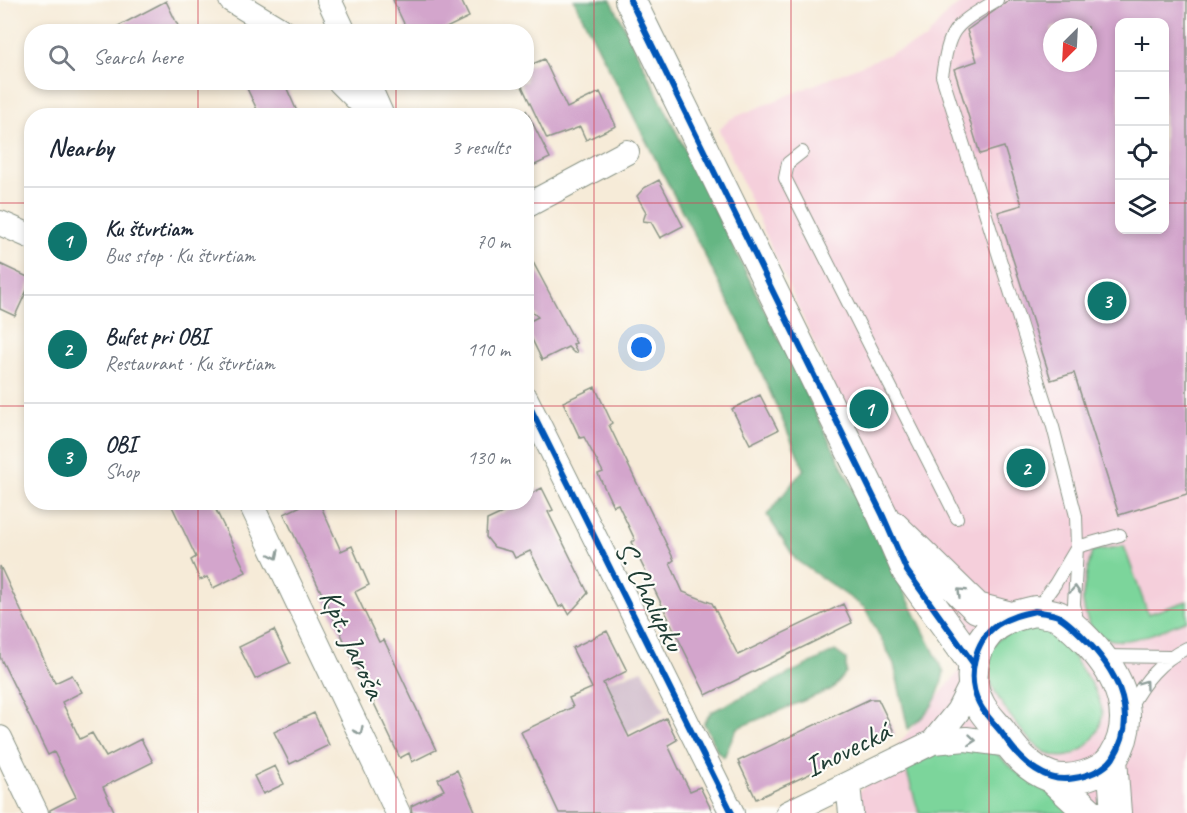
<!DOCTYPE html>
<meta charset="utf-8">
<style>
:root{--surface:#fff;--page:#f6f6f7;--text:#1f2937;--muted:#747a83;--line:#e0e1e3;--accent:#0f766e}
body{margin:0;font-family:Caveat,sans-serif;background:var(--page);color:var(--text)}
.controls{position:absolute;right:18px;top:18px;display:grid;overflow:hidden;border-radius:12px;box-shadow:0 3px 9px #0003}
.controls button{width:54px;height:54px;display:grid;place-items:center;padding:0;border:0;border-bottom:2px solid var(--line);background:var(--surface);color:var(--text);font:30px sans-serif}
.compass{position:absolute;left:1043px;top:18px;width:54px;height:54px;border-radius:50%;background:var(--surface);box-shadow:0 3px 9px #0003;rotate:204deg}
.you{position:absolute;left:642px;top:348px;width:21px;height:21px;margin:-15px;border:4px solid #fff;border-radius:50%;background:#1a73e8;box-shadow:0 0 0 9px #1a73e833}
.badge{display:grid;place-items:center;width:39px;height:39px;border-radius:50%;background:var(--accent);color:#fff;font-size:20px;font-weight:700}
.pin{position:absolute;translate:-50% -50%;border:3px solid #fff;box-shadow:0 2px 6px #0006}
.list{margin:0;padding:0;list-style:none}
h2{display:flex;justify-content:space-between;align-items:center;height:78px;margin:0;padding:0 24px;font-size:26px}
h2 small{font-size:20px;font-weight:400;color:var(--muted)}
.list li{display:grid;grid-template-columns:39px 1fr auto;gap:18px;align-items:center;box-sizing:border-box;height:108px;padding:0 24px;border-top:2px solid var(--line)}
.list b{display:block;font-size:22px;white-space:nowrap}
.list p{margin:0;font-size:20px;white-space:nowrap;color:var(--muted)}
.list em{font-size:20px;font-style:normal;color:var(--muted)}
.icon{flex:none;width:33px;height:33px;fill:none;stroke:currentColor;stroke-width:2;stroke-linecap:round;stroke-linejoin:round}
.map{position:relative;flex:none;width:1187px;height:813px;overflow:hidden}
.search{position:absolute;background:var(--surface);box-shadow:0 3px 9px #0003;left:24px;top:24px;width:510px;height:66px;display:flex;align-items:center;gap:15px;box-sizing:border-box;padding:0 21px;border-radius:24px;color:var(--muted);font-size:22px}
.panel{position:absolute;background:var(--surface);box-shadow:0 3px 9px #0003;left:24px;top:108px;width:510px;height:402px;border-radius:24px}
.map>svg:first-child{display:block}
</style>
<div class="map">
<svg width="1187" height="813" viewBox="0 0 1187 813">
<rect width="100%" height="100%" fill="#fdfcf7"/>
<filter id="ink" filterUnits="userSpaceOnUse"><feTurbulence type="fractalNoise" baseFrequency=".0167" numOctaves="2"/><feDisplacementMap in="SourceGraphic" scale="12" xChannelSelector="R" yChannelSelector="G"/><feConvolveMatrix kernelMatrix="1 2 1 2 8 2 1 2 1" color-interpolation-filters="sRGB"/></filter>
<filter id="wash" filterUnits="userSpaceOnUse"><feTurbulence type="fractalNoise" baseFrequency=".008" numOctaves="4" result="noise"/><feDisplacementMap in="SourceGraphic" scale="24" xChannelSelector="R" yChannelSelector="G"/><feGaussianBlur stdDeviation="1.35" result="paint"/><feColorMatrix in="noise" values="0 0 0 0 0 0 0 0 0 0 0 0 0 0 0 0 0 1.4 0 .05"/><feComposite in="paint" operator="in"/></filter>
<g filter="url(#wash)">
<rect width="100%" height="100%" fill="#f6ebd8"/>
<path fill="#f5cfdb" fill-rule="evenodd" d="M966,0H1187V813H847L846,808L960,670L719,130L730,119L926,39L949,11ZM1120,22H1164V230H1120ZM1052,27H1088V63H1052Z"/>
<path fill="#d1bdcc" d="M643,670L664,711L627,732L559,813L521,732L562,713L569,698L602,683Z"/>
<path fill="#7cd59b" stroke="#4e8968" stroke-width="1.5" d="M1124,546L1148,614L1187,601V620C1150,635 1091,665 1083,602C1082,587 1089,567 1092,551Z
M1021,627C1036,628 1048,629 1060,638C1067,645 1073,656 1078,664C1096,691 1116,716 1088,744C1057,775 1030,743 1012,718C987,685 969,645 1021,627Z
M971,745L995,752L1018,773L1045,789L1072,813H919L906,769L940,751Z"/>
<path fill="#65b683" stroke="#427a5c" stroke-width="1.5" d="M574,0H611L944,672C938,701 931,712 908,729L894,664L865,608L796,560L767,515L804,469L741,326Z
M835,651L846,659V673L832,689L737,728L724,757L718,752L704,723L711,712Z"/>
<g id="blocks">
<path fill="#d3a5cc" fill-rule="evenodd" d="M393,0H461L469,17L438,32H408Z
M1010,0H1187V494L1119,515L1074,373L1051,380L998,212L1022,205L1004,147L980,154L954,69L977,61L967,30ZM1119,22H1164V230H1119ZM1052,27H1088V63H1052Z
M166,1L181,32H107Z
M544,59L567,108L600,92L616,126L586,140L580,127L547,139L520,82H526V67Z
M244,82H284L299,116H260Z
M526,110L550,158L526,169Z
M659,180L683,226L660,238L651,222L643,221L646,212L637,196L644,188Z
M526,249L576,343L573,344L577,352L574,353L568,347L542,360L526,327V323L538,317L526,306Z
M0,264L32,279L15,316L0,309Z
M595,387L612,423L609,425L674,560L670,563L683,592L712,603L738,655L843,604L852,623L706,695L631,542L635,540L618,504L613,506L598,474L603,472L584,437L580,438L563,402Z
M760,395L778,430L750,444L732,409Z
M542,488L553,510L548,512L588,593L569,614L564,605L559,607L530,551L515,558L512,552L494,547L486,537L487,520L526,502V496Z
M170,502H212L246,572L213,588L207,577L200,580L191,560L196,557Z
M309,502H319L341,551L352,546L369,585L355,592L379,642L384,640L436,750L412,762L409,753L400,758L284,514Z
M0,566L55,683L72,675L82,692L62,702L80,739L92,733L106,757L141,739L153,762L103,787L115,813H50V810L76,797L54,752L48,755L0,657Z
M274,630L290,663L255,679L239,647Z
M607,631L627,671L603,683L629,737L666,718L677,740L668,745L679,769L690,791L700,787L713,813H559L521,732L573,707L569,698L592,688L572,648Z
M870,699H878L895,734L756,799L738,761Z
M314,713L329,745L290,764L274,732Z
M275,766L284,784L263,794L254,776Z
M457,770L476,813H412L411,806L444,790L438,779Z"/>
</g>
</g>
<g filter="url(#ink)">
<use href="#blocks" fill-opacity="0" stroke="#8a9486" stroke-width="1.5"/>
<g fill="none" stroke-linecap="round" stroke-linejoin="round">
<g stroke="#8a9486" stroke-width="14">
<path id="service" d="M997,0C954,26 950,25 942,76L1053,427L1076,516L1077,547L1074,604L1078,626
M802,152L788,163L785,178L957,518
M1036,610L1055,584L1077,547L1120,535
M1104,656L1169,657
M1130,707C1144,681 1160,661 1187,648"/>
</g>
<g stroke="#8a9486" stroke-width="26">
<path id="minor" d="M231,0L284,32
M329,0L344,32
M340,82L374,116
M367,82L382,116
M526,206L627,152
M0,223L32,237
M526,399L732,813
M250,502L398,813
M0,738L36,813
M933,742L958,711L972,683
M848,785L851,813
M788,813L933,742L966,739L1010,745"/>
</g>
<g stroke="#8a9486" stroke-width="32">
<path id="tertiary" d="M630,0L883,516L907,571L973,663
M893,526L977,608L1011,617
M1035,611C1042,613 1051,613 1058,616C1069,622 1080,634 1089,643C1119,675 1139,717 1113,758C1102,774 1069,783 1051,777C1028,769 1014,751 1001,732C994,723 984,714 979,703C966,678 974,641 997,625C1009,617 1022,614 1035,611Z
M1112,759L1116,813
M1052,778L1090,813"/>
</g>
<use href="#service" stroke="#fff" stroke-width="12"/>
<use href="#minor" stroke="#fff" stroke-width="24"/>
<use href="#tertiary" stroke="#fff" stroke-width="30"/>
<g stroke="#fdfcf7" stroke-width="10">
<path id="cycleway" d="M630,0L883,516L907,571L973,663
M526,399L732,813
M1035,611C1042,613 1051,613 1058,616C1069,622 1080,634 1089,643C1119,675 1139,717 1113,758C1102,774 1069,783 1051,777C1028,769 1014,751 1001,732C994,723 984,714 979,703C966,678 974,641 997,625C1009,617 1022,614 1035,611Z"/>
</g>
<use href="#cycleway" stroke="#0057b8" stroke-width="6"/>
</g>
<defs><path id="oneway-chevron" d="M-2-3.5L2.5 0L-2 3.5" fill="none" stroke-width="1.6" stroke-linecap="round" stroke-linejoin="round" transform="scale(1.5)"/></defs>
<g stroke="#8f9e9a">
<use href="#oneway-chevron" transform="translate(275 555) rotate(65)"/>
<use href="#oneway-chevron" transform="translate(1075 590) rotate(-87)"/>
<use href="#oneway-chevron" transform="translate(961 592) rotate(-136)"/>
<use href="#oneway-chevron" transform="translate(1144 684) rotate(-54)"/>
<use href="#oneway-chevron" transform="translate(359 731) rotate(65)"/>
<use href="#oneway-chevron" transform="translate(972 740) rotate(5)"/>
</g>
</g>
<path fill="none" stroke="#d1495b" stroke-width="1.5" stroke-opacity="0.55" d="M198,0V32M396,0V32M594,0V813M791,0V813M989,0V813M198,82V116M396,82V116M0,203H32M526,203H1120M1164,203H1187M0,406H32M526,406H1187M198,502V813M396,502V813M0,610H1187"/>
<g text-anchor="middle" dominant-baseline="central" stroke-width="4.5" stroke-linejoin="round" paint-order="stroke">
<g font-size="30" fill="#1f3d34" stroke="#fdfcf7">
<text transform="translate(650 596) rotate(63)">S. Chalupku</text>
<text transform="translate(353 644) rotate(65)">Kpt. Jaroša</text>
<text transform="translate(847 749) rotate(-26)">Inovecká</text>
</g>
</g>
</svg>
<div class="controls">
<button>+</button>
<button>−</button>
<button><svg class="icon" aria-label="locate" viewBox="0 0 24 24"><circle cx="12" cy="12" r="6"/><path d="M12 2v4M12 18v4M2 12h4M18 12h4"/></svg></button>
<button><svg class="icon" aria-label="layers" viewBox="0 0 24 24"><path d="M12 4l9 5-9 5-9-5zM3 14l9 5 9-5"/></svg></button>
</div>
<svg class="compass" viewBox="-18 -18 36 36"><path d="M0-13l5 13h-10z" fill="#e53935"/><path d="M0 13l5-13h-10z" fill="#747a83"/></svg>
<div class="you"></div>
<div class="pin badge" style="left:869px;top:409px">1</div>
<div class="pin badge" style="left:1026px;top:468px">2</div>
<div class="pin badge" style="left:1107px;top:301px">3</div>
<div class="search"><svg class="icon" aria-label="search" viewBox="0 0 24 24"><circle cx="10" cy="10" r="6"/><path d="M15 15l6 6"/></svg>Search here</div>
<section class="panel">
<h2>Nearby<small>3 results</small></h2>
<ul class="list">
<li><span class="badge">1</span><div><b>Ku štvrtiam</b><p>Bus stop · Ku štvrtiam</p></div><em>70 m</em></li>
<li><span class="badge">2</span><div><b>Bufet pri OBI</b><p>Restaurant · Ku štvrtiam</p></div><em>110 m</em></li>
<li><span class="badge">3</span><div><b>OBI</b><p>Shop</p></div><em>130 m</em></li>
</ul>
</section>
</div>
